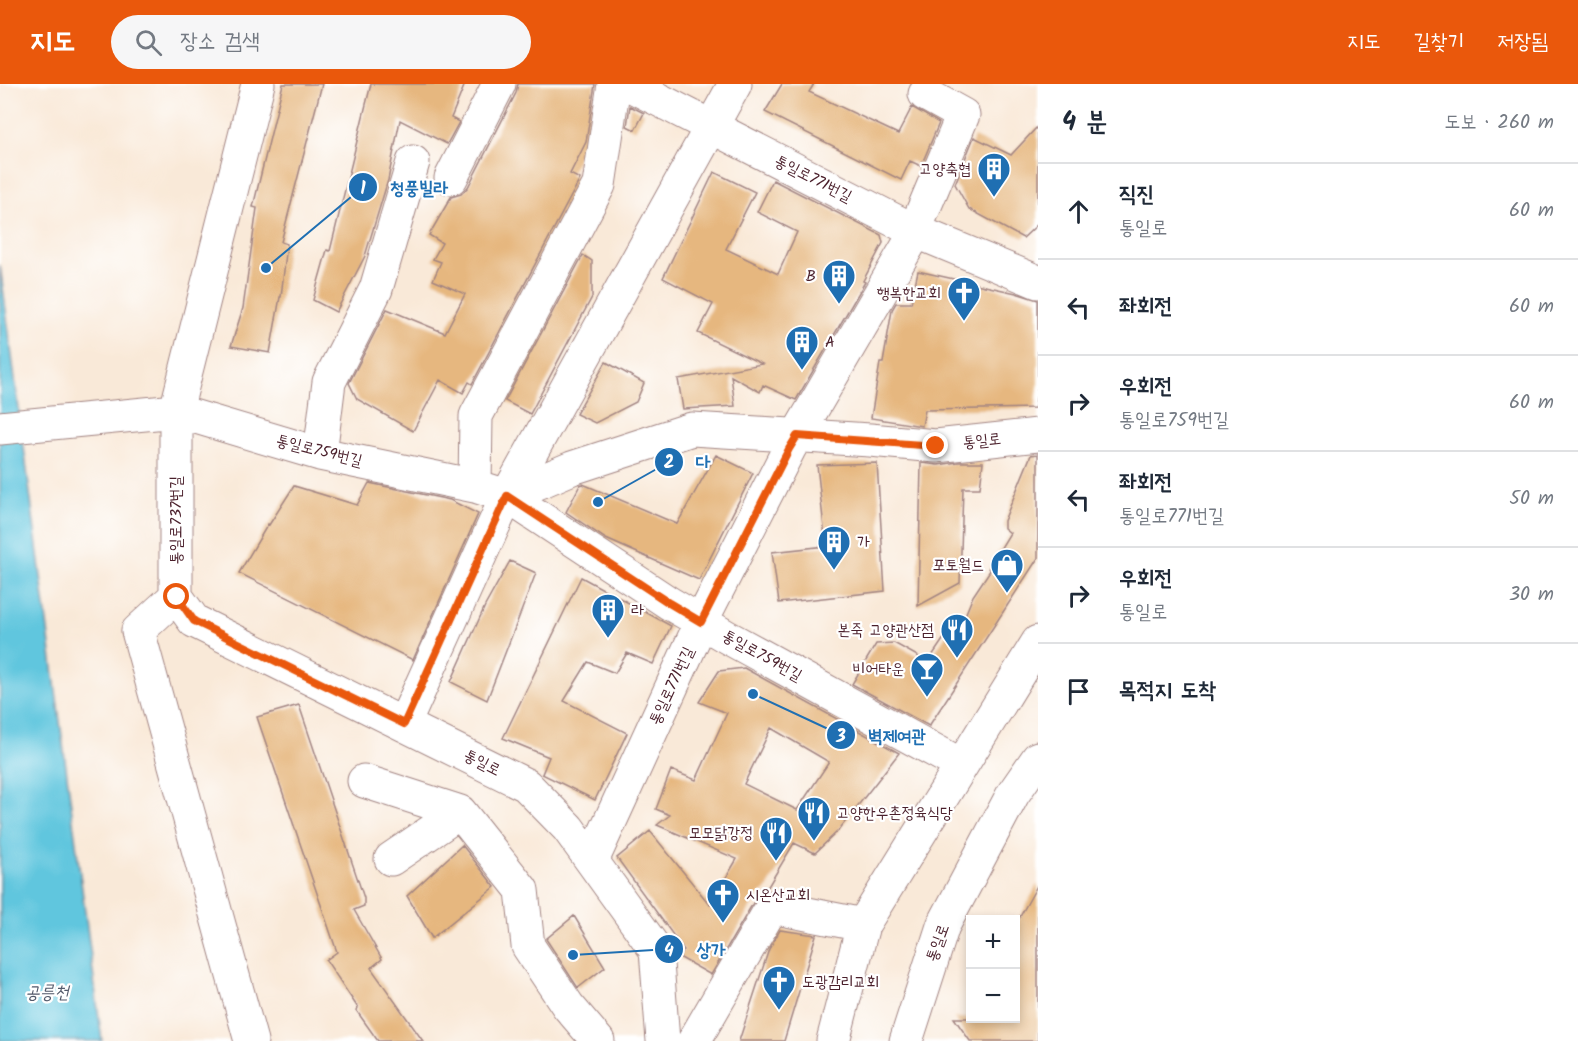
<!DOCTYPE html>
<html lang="ko">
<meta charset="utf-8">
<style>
:root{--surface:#fff;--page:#f6f6f7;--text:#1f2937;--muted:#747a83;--line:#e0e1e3;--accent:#ea580c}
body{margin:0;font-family:Kalam,"Poor Story",sans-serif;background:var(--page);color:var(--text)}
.controls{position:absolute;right:18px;bottom:18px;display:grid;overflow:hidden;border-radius:0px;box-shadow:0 3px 9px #0003}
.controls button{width:54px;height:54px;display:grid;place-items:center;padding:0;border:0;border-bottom:2px solid var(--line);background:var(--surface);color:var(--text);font:30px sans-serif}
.stop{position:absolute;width:18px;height:18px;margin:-14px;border:4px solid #ea580c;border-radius:50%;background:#fff}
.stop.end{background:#ea580c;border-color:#fff;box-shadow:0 2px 6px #0008}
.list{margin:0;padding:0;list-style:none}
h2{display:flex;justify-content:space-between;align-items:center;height:78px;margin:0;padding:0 24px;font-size:26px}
h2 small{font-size:20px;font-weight:400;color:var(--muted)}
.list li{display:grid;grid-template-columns:39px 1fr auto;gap:18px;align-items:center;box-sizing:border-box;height:96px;padding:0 24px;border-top:2px solid var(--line)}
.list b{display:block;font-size:22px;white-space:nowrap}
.list p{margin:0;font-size:20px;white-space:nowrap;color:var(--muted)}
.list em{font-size:20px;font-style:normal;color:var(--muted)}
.icon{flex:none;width:33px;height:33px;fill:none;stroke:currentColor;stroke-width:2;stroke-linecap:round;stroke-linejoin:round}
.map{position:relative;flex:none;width:1038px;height:957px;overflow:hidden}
header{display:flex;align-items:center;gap:36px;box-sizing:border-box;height:84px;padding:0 30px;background:var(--accent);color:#fff}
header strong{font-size:28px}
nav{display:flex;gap:33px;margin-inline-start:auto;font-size:21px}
.search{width:420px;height:54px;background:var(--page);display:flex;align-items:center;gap:15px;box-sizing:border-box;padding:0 21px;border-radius:33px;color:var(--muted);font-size:22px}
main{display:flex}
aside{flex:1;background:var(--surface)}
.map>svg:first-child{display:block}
</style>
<header>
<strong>지도</strong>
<div class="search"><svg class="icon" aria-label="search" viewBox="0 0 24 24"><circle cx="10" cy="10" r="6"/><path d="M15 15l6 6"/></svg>장소 검색</div>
<nav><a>지도</a><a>길찾기</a><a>저장됨</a></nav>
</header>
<main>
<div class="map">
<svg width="1038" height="957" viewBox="0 0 1038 957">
<rect width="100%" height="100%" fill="#fff"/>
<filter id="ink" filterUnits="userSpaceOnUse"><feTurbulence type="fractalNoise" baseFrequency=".0167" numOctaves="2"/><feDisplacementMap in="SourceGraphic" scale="12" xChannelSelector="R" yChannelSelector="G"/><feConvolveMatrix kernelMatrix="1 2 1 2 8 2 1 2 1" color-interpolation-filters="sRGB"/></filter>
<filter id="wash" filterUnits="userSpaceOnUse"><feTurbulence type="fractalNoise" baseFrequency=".008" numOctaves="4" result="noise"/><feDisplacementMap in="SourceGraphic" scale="24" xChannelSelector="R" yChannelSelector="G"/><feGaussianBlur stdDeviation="1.35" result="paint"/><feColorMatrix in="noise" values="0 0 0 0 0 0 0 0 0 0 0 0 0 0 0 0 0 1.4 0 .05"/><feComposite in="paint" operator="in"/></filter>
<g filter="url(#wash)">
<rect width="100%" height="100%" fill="#f9e9d8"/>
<path fill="#61c6de" stroke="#567284" stroke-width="1.5" d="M0,181L102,957H0Z"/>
<g id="blocks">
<path fill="#e6b77f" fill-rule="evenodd" d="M283,0H322L281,158L287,160L281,213H280L270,269L231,262L243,224L257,124L253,123Z
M371,0H465L451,34L459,38L447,60L400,36L388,96L365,172L336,228L313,216L327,166L330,167Z
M518,0H595L586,58L570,90L580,95L472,300L469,298L463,309L440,296L413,347L357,315L349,299L387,225L445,249L465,210L433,196L441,178L433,175L442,159L429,151L451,113L461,110L468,103L516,9Z
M782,0H814L809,8L898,50L912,23L939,39L921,82L910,77L901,96L765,28Z
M630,22L644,29L635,46L627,42Z
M1038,42V140L1023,154L969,125L955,100L974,53L1011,71Z
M714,88L755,108L726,165L778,190L797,148L757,128L773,96L881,151L883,159L863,197L865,198L796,316L763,301L760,308L731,292L735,322L683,325L678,295L762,280L698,249L713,220L663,194Z
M583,171L592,177V213L530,330L505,317Z
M918,187L1016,209L1038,216V303L1035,324L925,326L922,342L871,334L880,279H883L892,226L896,219H911Z
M606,278L644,299L636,318L595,339L576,330Z
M1038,370V474L929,642L852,600L876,560L894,559L928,578L959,532V546L973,512L993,482L988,485L1010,449L1004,444V437L1031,371Z
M716,371L753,389L699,496L606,455L566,428L580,401L583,400L677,440Z
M958,378H983L980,404H963L960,499L918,522L921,379L938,381Z
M877,379L885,507L779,519L772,468L826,462L817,381Z
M369,399L450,416L478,430L413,576L239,489L268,440L269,441L294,402L357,421Z
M510,477L536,489L487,616L451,598L485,522Z
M581,493L671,542L653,580L627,569L615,589L588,578L564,617L627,649L595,716L542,690L549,673L503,654Z
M744,584L899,669L838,747L815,769L794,759L766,806L756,814L711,891L679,873L684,866L617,774L650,747L710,821L737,775L657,741L670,731L656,725L671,686L696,696L727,629L699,618L719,587ZM771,644L829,678L797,726L744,700Z
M299,621L364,814V822L354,826L382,875L371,884L423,957H378L356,926L358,924L326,876L337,868L257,633Z
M462,761L495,803L432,854L407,812Z
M1038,800V957H970L954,934H1016V840Z
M574,832L605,883L578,904L546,855Z
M780,846L816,851L784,957H739L769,865Z"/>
</g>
</g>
<g filter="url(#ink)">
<use href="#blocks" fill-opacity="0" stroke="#a28482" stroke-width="1.5"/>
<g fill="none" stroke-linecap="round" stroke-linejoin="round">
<g stroke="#a28482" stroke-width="35">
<path id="minor" d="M628,0L915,147L1038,198
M451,94L499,0
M0,344L176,327L320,370L475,402L507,412L669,519L727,553L961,681
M320,370L329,298L376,205L413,78
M475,402L476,332L599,101L614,0
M507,412L572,384L692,345L870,356L936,362L1038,351
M176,512L194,537L526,701L568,744L656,866L663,957
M404,640L507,412L735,0
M364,697L460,728L522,806L528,862L568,922L598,957
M391,775L460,728
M592,777L705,530L789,365L909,160L963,31L925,10
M251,957L138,547L176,512V327L258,0
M694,957L772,823L863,841
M833,957L863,841L1038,558"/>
</g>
<g stroke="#a28482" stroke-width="35">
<path id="major" d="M906,957L943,842L1013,710L1038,674"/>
</g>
<use href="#minor" stroke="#fff" stroke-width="33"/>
<use href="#major" stroke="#fff" stroke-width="33"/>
</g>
</g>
<g fill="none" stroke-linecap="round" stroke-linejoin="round" filter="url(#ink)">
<path stroke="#ea580c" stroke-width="8" d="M177,513L194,537L404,640L507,412L669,519L701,538L789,365L797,352L936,362"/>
</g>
<defs>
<g id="building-pin" transform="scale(1.725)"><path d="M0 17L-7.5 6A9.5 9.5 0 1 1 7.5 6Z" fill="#1f6fb2" stroke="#fff"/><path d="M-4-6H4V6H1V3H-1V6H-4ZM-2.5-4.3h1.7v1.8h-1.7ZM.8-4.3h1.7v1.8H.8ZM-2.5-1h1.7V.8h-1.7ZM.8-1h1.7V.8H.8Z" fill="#fff"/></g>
<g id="church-pin" transform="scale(1.725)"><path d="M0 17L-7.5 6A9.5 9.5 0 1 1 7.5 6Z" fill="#1f6fb2" stroke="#fff"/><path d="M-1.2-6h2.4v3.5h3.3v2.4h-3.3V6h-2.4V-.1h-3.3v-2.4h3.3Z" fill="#fff"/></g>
<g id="shop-pin" transform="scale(1.725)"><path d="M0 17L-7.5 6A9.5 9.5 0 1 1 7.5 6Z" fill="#1f6fb2" stroke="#fff"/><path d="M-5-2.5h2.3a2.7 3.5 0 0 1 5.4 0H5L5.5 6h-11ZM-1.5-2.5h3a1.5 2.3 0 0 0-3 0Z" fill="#fff"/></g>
<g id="restaurant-pin" transform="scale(1.725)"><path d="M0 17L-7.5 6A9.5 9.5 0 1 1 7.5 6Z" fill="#1f6fb2" stroke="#fff"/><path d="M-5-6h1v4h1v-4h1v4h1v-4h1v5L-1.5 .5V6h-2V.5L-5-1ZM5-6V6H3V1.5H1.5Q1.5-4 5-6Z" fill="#fff"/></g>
<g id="bar-pin" transform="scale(1.725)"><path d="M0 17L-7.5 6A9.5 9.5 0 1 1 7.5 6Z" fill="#1f6fb2" stroke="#fff"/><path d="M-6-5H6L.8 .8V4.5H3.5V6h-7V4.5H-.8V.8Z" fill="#fff"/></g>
</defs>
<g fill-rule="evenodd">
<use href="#building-pin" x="994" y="85"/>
<use href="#building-pin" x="839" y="192"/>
<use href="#church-pin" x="964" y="209"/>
<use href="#building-pin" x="802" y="258"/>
<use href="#building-pin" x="834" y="458"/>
<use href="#shop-pin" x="1007" y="481"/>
<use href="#building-pin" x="608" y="526"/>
<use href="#restaurant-pin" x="957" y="546"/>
<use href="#bar-pin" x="927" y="585"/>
<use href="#restaurant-pin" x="814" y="729"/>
<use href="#restaurant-pin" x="776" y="749"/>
<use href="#church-pin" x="723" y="811"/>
<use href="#church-pin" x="779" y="898"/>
</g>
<g text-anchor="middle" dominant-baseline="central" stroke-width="4.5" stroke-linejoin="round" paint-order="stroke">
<g font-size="16" fill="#4a1f2b" stroke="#fff" text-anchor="end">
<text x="971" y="85">고양축협</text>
<text x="816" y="192">B</text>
<text x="941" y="209">행복한교회</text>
<text x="825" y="258" text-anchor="start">A</text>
<text x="857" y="458" text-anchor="start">가</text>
<text x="984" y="481">포토월드</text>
<text x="631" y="526" text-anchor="start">라</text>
<text x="934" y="546">본죽 고양관산점</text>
<text x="904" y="585">비어타운</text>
<text x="837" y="729" text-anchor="start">고양한우촌정육식당</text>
<text x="753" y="749">모모닭강정</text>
<text x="746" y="811" text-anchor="start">시온산교회</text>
<text x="802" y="898" text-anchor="start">도광감리교회</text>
</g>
<g font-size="16" fill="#4a1f2b" stroke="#fff">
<text transform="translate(813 95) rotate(27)">통일로771번길</text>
<text transform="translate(982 357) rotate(-6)">통일로</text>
<text transform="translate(319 367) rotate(14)">통일로759번길</text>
<text transform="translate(176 436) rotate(-90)">통일로737번길</text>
<text transform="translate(762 572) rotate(29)">통일로759번길</text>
<text transform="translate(672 602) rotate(-65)">통일로771번길</text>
<text transform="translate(482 679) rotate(27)">통일로</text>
<text transform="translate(938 859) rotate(-70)">통일로</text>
</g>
<g font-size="18" font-style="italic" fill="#52596a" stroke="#fff">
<text x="47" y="909">공릉천</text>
</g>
</g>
<path fill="none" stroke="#1f6fb2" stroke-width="2" d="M266 184L363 103M598 418L669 378M753 610L841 651M573 871L669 865"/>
<g fill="#1f6fb2" stroke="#fff" stroke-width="2">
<circle cx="266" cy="184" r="6"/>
<circle cx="598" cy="418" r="6"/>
<circle cx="753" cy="610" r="6"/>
<circle cx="573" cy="871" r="6"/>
<circle cx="363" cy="103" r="15"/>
<circle cx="669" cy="378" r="15"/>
<circle cx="841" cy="651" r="15"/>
<circle cx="669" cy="865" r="15"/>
</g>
<g font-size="18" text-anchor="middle" font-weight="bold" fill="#fff">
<text x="363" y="110">1</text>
<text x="669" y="384">2</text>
<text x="841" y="658">3</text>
<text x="669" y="872">4</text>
</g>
<g font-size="18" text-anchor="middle" font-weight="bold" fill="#1f6fb2" stroke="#fff" stroke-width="4.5" stroke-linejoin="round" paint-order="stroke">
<text x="419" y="110">청풍빌라</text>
<text x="703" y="384">다</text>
<text x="897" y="658">벽제여관</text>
<text x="711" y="872">상가</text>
</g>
</svg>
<div class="controls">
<button>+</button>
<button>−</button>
</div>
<div class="stop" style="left:177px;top:513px"></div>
<div class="stop end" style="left:936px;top:362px"></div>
</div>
<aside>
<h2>4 분<small>도보 · 260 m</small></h2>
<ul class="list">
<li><svg class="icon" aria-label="ahead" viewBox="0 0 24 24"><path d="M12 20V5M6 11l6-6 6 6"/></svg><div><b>직진</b><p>통일로</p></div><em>60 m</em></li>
<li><svg class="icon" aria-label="left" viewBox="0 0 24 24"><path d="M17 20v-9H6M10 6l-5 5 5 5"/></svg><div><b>좌회전</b></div><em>60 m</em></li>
<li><svg class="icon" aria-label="right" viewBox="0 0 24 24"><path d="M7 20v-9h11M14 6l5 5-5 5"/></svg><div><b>우회전</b><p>통일로759번길</p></div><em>60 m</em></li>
<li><svg class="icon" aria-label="left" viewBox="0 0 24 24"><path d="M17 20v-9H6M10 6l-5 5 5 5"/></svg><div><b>좌회전</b><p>통일로771번길</p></div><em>50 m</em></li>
<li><svg class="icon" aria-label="right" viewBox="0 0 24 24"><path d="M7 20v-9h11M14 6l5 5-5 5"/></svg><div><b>우회전</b><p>통일로</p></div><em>30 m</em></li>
<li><svg class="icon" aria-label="arrive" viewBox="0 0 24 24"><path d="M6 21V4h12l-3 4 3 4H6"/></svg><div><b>목적지 도착</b></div></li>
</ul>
</aside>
</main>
